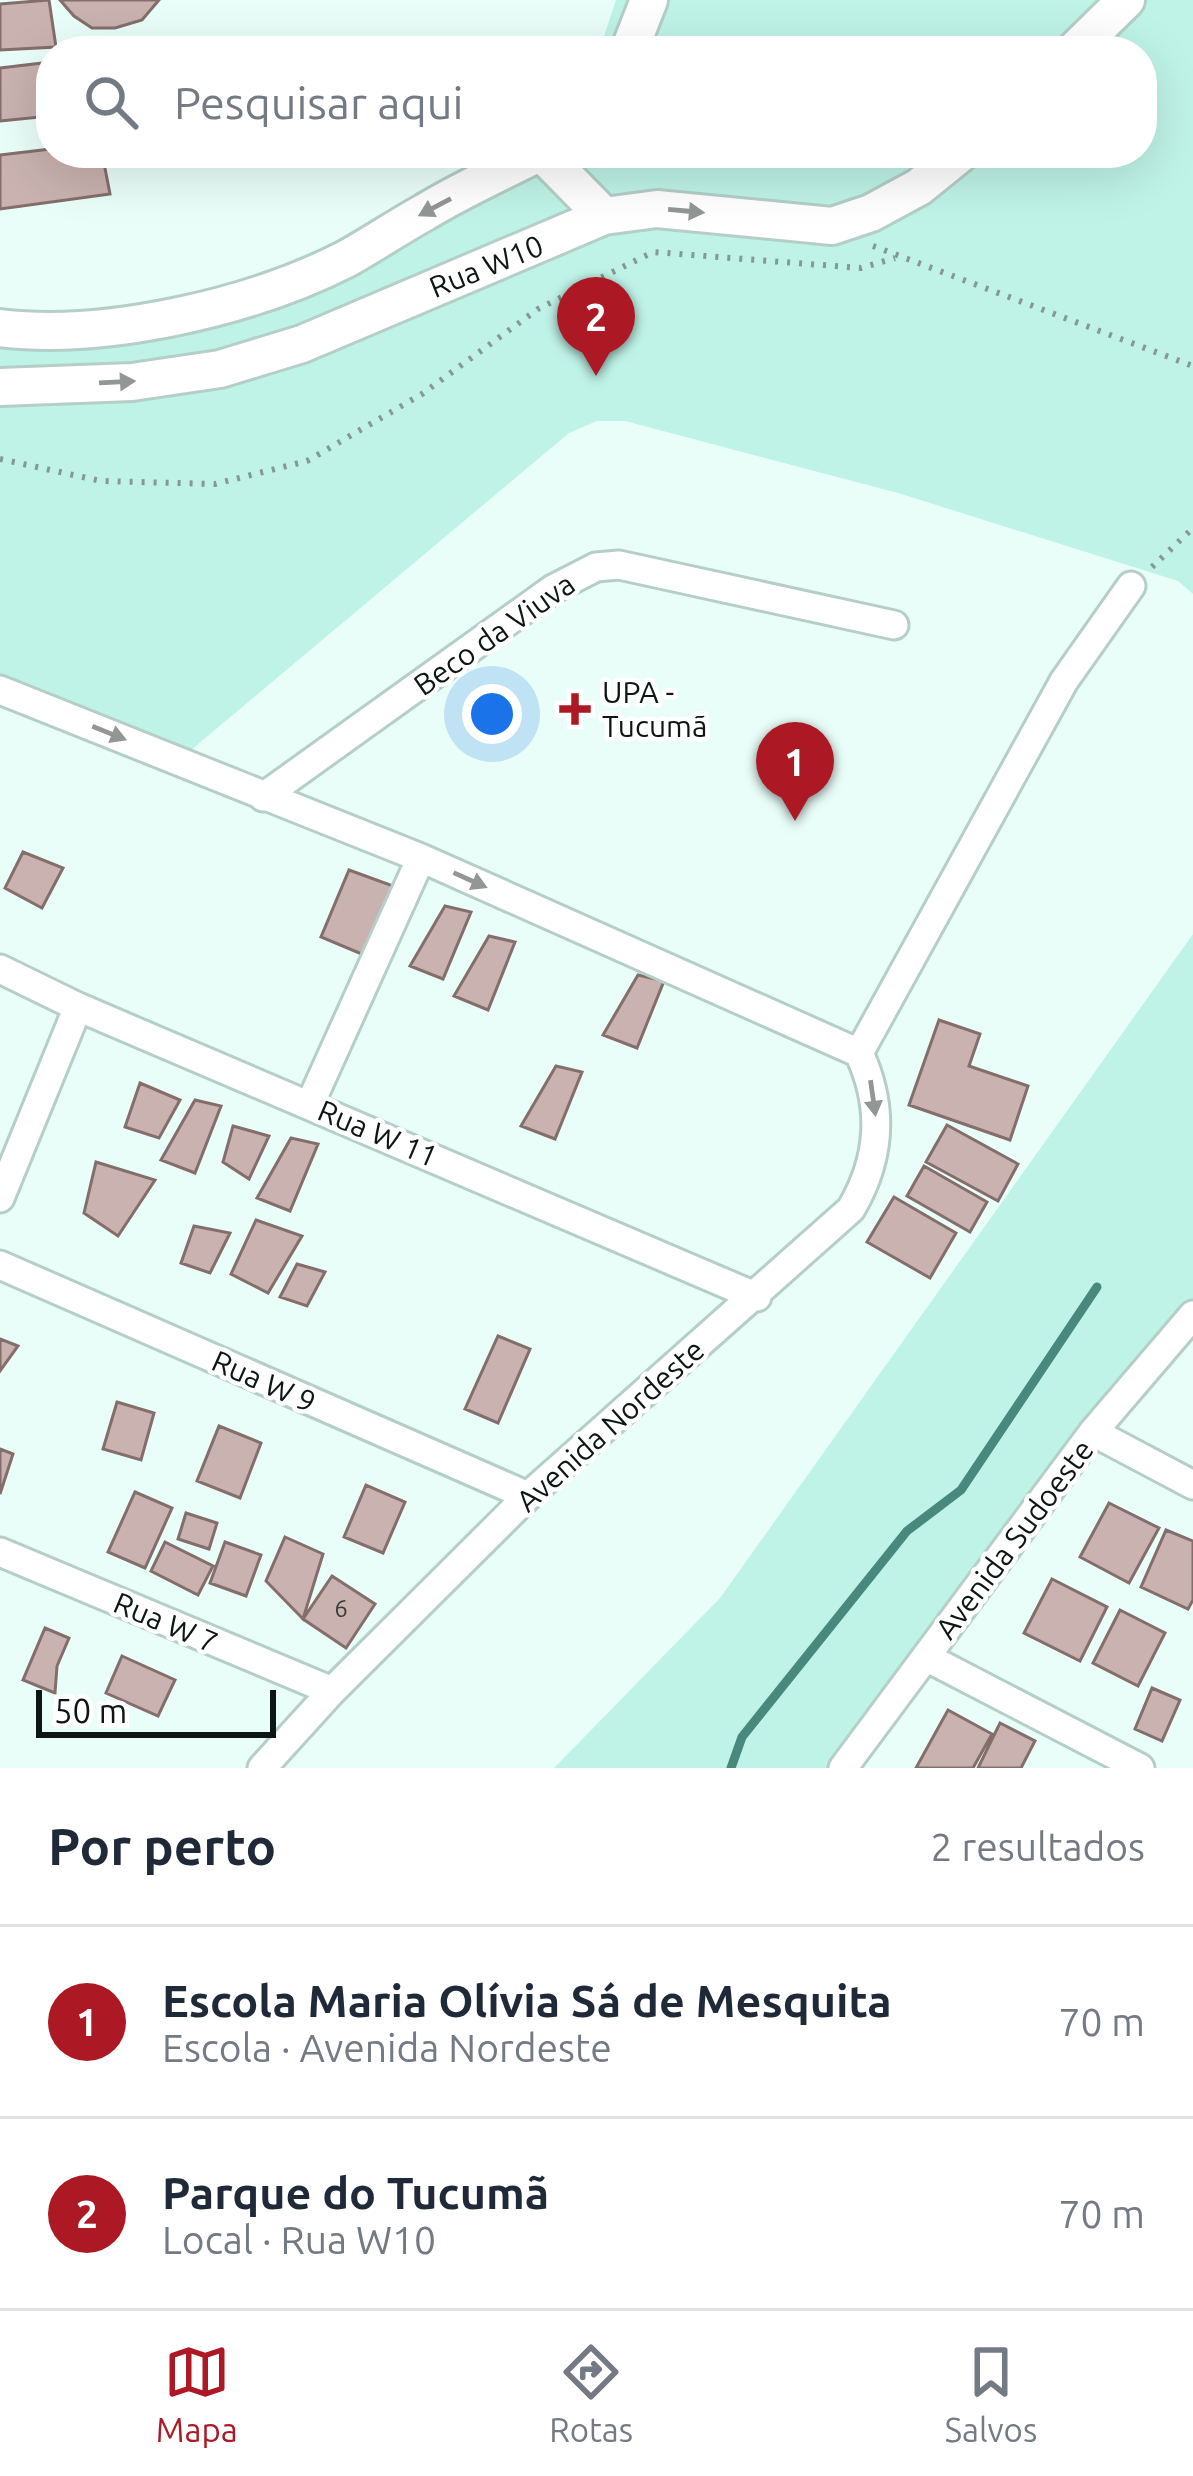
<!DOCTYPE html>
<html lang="pt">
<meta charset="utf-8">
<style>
:root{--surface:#fff;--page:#f6f6f7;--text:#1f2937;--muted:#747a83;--line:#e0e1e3;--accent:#ac1823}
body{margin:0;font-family:Ubuntu,sans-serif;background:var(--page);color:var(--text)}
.scale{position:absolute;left:36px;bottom:30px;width:240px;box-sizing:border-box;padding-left:12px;border:6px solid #0d1614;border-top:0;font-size:33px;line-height:42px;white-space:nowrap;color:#0d1614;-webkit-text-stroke:9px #fff;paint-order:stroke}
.you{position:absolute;left:492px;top:714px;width:42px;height:42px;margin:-30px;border:9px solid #fff;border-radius:50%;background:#1a73e8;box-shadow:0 0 0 18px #1a73e833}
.badge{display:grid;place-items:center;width:78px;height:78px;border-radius:50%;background:var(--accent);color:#fff;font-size:39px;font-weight:700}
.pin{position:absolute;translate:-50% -99px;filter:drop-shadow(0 3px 6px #0008)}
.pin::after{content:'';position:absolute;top:63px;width:42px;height:36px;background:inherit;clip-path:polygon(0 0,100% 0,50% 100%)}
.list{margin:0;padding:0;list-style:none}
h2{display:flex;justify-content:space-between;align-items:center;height:156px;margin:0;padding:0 48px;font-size:51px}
h2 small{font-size:39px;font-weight:400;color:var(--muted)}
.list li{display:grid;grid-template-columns:78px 1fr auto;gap:36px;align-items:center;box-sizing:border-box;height:192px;padding:0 48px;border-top:3px solid var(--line)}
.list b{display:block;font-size:45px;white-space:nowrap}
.list p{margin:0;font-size:39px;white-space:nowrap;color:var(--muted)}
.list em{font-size:39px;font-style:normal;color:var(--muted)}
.icon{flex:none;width:66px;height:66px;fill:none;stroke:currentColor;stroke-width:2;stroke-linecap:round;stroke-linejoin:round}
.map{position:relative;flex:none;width:1193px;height:1768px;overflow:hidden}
.search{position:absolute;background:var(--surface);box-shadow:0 12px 48px #0002;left:36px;right:36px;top:36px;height:132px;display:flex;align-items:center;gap:30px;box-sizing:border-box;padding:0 42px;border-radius:48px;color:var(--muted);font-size:45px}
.sheet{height:540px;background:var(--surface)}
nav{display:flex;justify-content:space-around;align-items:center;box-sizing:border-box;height:168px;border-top:3px solid var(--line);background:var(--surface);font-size:33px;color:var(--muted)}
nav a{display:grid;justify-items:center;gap:6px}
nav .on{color:var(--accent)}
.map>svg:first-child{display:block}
</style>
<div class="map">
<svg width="1193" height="1768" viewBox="0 0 1193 1768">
<rect width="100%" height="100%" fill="#eafef9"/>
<path fill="#bff3e7" d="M616,0H1193V594L1178,581L898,493L625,421H597L569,433L191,750L167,758L0,690V319L60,332L350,256L503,153H1142V51H599Z
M1193,934V1328L1087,1446L854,1768H554L720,1598Z"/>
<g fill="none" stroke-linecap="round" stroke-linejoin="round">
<path stroke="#49897d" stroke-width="9" d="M731,1768L742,1737L907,1531L961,1490L1097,1287"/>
</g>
<path fill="#c9b2af" stroke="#836e6b" stroke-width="3" d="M49,0L56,47L0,50V4Z
M60,0H159L142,20L115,28H92L74,16Z
M51,62V116L0,121V68Z
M51,149V153H102L110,194L0,209V155Z
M23,852L63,868L42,908L5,888Z
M349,870L396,887L364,955L321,937Z
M445,906L471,912L443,979L410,966Z
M489,936L515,942L488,1010L454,996Z
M638,975L664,981L637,1048L603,1035Z
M939,1020L980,1034L969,1066L1028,1086L1010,1140L909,1105Z
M556,1066L582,1072L555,1139L521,1126Z
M140,1083L180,1100L159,1138L125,1127Z
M195,1100L221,1106L195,1173L161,1160Z
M947,1125L1018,1164L998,1201L926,1162Z
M233,1126L269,1136L249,1179L223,1162Z
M291,1138L318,1144L290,1211L257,1198Z
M96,1162L155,1180L118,1236L84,1213Z
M924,1166L987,1202L970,1232L907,1196Z
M894,1197L956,1233L930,1278L867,1242Z
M256,1220L302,1236L268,1293L231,1274Z
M194,1226L230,1233L210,1273L181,1263Z
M297,1264L325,1272L307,1306L280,1297Z
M498,1336L530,1349L498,1423L465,1409Z
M0,1339L18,1346L0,1371Z
M117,1402L154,1413L141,1460L103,1449Z
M219,1426L261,1443L240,1498L197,1481Z
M0,1449L13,1454L0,1494Z
M366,1485L405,1502L383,1553L344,1537Z
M135,1492L172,1508L145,1568L108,1552Z
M1109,1503L1159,1528L1129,1583L1080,1557Z
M186,1513L217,1523L209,1549L178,1539Z
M1166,1530L1193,1541V1600L1188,1609L1141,1587Z
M285,1537L323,1554L303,1619L266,1581Z
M165,1542L213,1566L198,1595L151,1571Z
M225,1542L261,1555L246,1596L210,1583Z
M332,1576L375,1604L346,1648L303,1619Z
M1052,1579L1107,1607L1080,1661L1024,1633Z
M1120,1610L1165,1633L1138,1686L1093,1663Z
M45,1628L69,1638L57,1666L55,1693L23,1680Z
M122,1656L175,1680L158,1716L106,1693Z
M1152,1688L1180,1700L1162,1741L1135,1729Z
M948,1710L992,1734L973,1768H916Z
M1000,1723L1035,1741L1021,1768H978Z"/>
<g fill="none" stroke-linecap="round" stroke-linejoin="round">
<g stroke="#b5cec8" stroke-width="33">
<path id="street" d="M0,690L421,858L859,1053C884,1107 881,1158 851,1209L528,1496L332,1691L262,1768
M263,797L553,589L596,567L619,565L894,625
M0,969L78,1007L757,1297
M859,1053L1064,681L1131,586
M310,1104L421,858
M0,1198L78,1007
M0,1265L528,1496
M1093,1432L1193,1485
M0,1552L332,1691
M926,1657L1140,1768
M843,1768L1093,1432L1193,1315"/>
</g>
<g stroke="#b5cec8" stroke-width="42">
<path id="secondary" d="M629,51L649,0
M1074,51L1126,0
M542,153L604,216
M0,328C105,341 252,307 346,259C373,244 398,227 425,212C461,190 501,172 539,153
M0,387L132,382L220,369L302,344L604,216L657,209L832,226L871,213L919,187L961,153"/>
</g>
<path stroke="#879793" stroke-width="6" stroke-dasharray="3 9" stroke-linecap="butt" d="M873,246L1193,366
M0,459L101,481L215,484L307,461L422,394L538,309L653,252L861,268L895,258
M1152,567L1193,528"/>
<use href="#street" stroke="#fff" stroke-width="27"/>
<use href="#secondary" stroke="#fff" stroke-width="36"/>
</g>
<defs><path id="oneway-solid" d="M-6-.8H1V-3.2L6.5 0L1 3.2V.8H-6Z" transform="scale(3)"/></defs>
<g fill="#929695">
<use href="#oneway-solid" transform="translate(435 207) rotate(152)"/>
<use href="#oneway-solid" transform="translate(686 211) rotate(5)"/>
<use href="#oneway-solid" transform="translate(117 382) rotate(-3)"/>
<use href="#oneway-solid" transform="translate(109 733) rotate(22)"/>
<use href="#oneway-solid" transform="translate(470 880) rotate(24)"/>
<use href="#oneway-solid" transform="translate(873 1098) rotate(82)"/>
</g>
<path fill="#ac1823" stroke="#fff" stroke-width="4.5" d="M569 691h12v12h12v12h-12v12h-12v-12h-12v-12h12z"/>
<g text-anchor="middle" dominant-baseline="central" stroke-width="9" stroke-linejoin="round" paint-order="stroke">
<g font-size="24" fill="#3c3d3b">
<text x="341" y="1608">6</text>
</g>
<g font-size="30" fill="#0d1614" stroke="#fff">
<text transform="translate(486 266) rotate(-22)">Rua W10</text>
<text transform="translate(494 634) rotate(-35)">Beco da Viuva</text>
<text transform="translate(378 1133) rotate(23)">Rua W 11</text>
<text transform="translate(264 1381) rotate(24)">Rua W 9</text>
<text transform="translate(610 1425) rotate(-42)">Avenida Nordeste</text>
<text transform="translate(1014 1539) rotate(-53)">Avenida Sudoeste</text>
<text transform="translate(166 1622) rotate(23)">Rua W 7</text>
</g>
<g font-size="30" fill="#0d1614" stroke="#fff" text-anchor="start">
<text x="602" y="692">UPA -<tspan x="602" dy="34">Tucumã</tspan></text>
</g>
</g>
</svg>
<div class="scale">50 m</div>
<div class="you"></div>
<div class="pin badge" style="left:795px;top:821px">1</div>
<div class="pin badge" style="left:596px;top:376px">2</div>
<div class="search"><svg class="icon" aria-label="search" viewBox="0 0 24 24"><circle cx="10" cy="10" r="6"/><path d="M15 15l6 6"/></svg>Pesquisar aqui</div>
</div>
<section class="sheet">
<h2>Por perto<small>2 resultados</small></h2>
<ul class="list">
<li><span class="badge">1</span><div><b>Escola Maria Olívia Sá de Mesquita</b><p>Escola · Avenida Nordeste</p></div><em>70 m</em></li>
<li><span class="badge">2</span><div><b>Parque do Tucumã</b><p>Local · Rua W10</p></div><em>70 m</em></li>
</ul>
</section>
<nav>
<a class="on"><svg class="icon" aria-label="map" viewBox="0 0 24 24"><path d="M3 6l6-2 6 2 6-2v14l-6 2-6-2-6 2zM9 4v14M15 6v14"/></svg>Mapa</a>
<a><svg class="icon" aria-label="directions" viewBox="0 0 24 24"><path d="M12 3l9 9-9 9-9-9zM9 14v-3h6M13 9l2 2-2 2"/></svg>Rotas</a>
<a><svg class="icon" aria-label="saved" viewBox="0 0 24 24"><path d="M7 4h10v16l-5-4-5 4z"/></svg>Salvos</a>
</nav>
